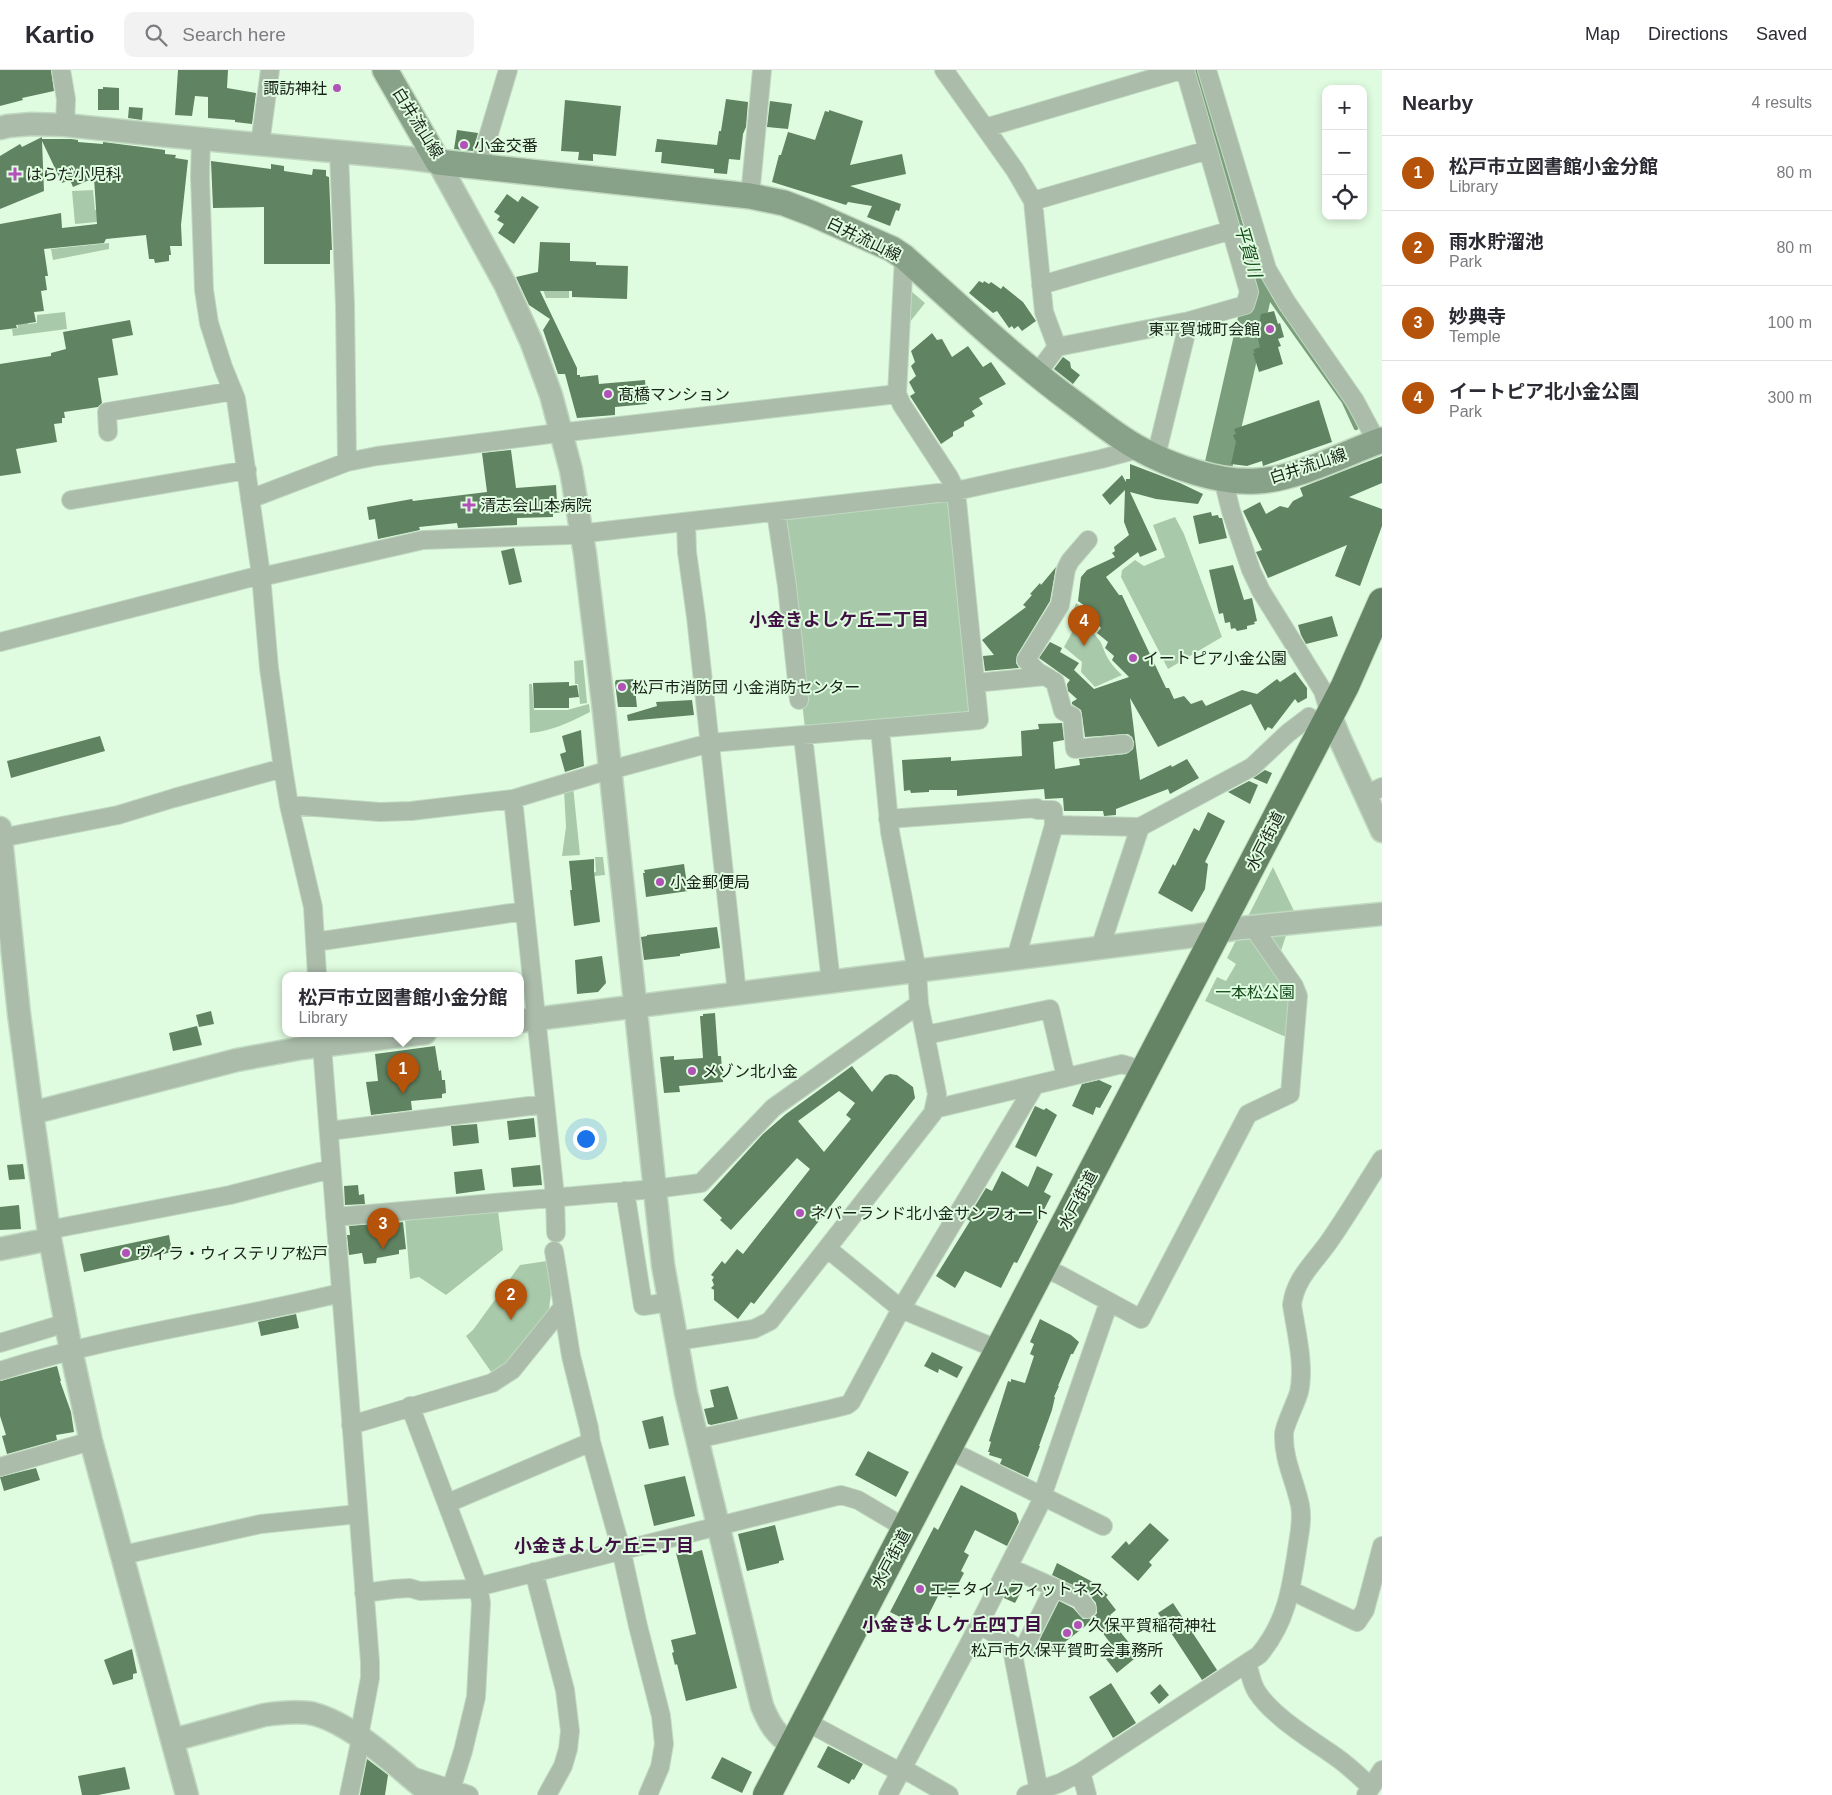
<!DOCTYPE html>
<meta charset="utf-8">
<style>
:root{--surface:#fff;--page:#f2f2f3;--text:#2b2b33;--muted:#7c7c81;--line:#e1e1e2;--accent:#b45309}
body{margin:0;font-family:Helvetica,"Noto Sans JP",sans-serif;background:var(--page);color:var(--text)}
.controls{position:absolute;right:15px;top:15px;display:grid;overflow:hidden;border-radius:10px;box-shadow:0 2px 8px #0003}
.controls button{width:45px;height:45px;display:grid;place-items:center;padding:0;border:0;border-bottom:1px solid var(--line);background:var(--surface);color:var(--text);font:25px sans-serif}
.you{position:absolute;left:585px;top:1068px;width:18px;height:18px;margin:-12px;border:4px solid #fff;border-radius:50%;background:#1a73e8;box-shadow:0 0 0 8px #1a73e833}
.badge{display:grid;place-items:center;width:32px;height:32px;border-radius:50%;background:var(--accent);color:#fff;font-size:16px;font-weight:700}
.pin{position:absolute;translate:-50% -41px;filter:drop-shadow(0 1px 2px #0008)}
.pin::after{content:'';position:absolute;top:26px;width:18px;height:15px;background:inherit;clip-path:polygon(0 0,100% 0,50% 100%)}
.popup{position:absolute;left:282px;top:902px;width:242px;height:65px;box-sizing:border-box;display:grid;place-content:center;border-radius:10px;background:var(--surface);filter:drop-shadow(0 1px 4px #0005);font-size:16px;white-space:nowrap;color:var(--muted)}
.popup b{font-size:19px;color:var(--text)}
.popup::after{content:'';position:absolute;left:50%;top:100%;margin-left:-10px;border:10px solid transparent;border-top-color:var(--surface)}
.list{margin:0;padding:0;list-style:none}
h2{display:flex;justify-content:space-between;align-items:center;height:65px;margin:0;padding:0 20px;font-size:21px}
h2 small{font-size:16px;font-weight:400;color:var(--muted)}
.list li{display:grid;grid-template-columns:32px 1fr auto;gap:15px;align-items:center;box-sizing:border-box;height:75px;padding:0 20px;border-top:1px solid var(--line)}
.list b{display:block;font-size:19px;white-space:nowrap}
.list p{margin:0;font-size:16px;white-space:nowrap;color:var(--muted)}
.list em{font-size:16px;font-style:normal;color:var(--muted)}
.icon{flex:none;width:28px;height:28px;fill:none;stroke:currentColor;stroke-width:2;stroke-linecap:round;stroke-linejoin:round}
.map{position:relative;flex:none;width:1382px;height:1725px;overflow:hidden}
header{display:flex;align-items:center;gap:30px;box-sizing:border-box;height:70px;padding:0 25px;background:var(--surface);border-bottom:1px solid var(--line)}
header strong{font-size:24px}
nav{display:flex;gap:28px;margin-inline-start:auto;font-size:18px}
.search{width:350px;height:45px;background:var(--page);display:flex;align-items:center;gap:12px;box-sizing:border-box;padding:0 18px;border-radius:10px;color:var(--muted);font-size:19px}
main{display:flex}
aside{flex:1;background:var(--surface)}
.map>svg:first-child{display:block}
</style>
<header>
<strong>Kartio</strong>
<div class="search"><svg class="icon" aria-label="search" viewBox="0 0 24 24"><circle cx="10" cy="10" r="6"/><path d="M15 15l6 6"/></svg>Search here</div>
<nav><a>Map</a><a>Directions</a><a>Saved</a></nav>
</header>
<main>
<div class="map">
<svg width="1382" height="1725" viewBox="0 0 1382 1725">
<rect width="100%" height="100%" fill="#e0fce0"/>
<path fill="#a9caaa" d="M93,120L95,140L127,137L128,149L75,154L72,121Z
M109,173V179L53,190L51,179Z
M538,198H554L569,201V228H546L539,209Z
M911,221L925,233L909,253Z
M65,242L67,259L13,266L12,259L18,258L16,247L27,246L28,254L37,253V245Z
M945,428L952,435L975,645L805,658L781,454L788,446Z
M1175,447L1184,464L1222,567L1168,599L1121,507L1122,500L1135,490L1144,496L1165,487L1153,455Z
M1076,533L1090,544L1089,550L1097,558L1093,562C1096,567 1101,571 1102,575C1106,587 1112,596 1122,605L1095,617L1081,602L1082,592L1064,577L1075,557L1070,551Z
M583,590L587,633L580,634L578,614H575L574,591Z
M529,614H532L534,640H567L589,634L590,642C570,652 553,661 530,663Z
M573,716L580,785L562,786L566,757L564,720Z
M595,787H603L605,805L584,807L583,803L596,802Z
M1273,797L1294,841L1276,896L1289,922L1286,967L1205,931L1217,907L1226,911L1236,894L1227,888Z
M498,1141L503,1180L446,1225L419,1207L410,1209L405,1150Z
M547,1191L551,1223L549,1240L517,1287L494,1306L466,1266L473,1260L520,1195Z"/>
<g fill="none" stroke-linecap="round" stroke-linejoin="round">
<path stroke="#7b9f7c" stroke-width="4.5" d="M1196,0L1259,218L1265,221L1344,332L1356,358"/>
<path stroke="#7b9f7c" stroke-width="28" d="M1219,393L1259,218"/>
</g>
<path fill="#608361" fill-rule="evenodd" d="M0,0H51L54,21L22,28L23,30L0,36Z
M178,0H228L227,18L256,23L252,54L235,52V50L208,48V27L195,26L192,46L175,45Z
M103,17L119,18V40H98V19H103Z
M726,29L748,32L746,57L743,64L740,90L729,89L727,104L714,103V99L661,93L662,82H655L657,69L717,75L719,61H721Z
M565,30L621,36L616,86L593,84V91L578,90L579,82L561,81Z
M770,31L792,34L788,59L767,57Z
M129,37L143,38L142,50L128,48Z
M829,40L863,51L850,95L902,84L906,104L850,116L901,134L899,141L896,140L890,156L867,147L872,136L848,132L846,135L772,112L779,85H781L788,62L815,70L825,41L829,42Z
M457,60L478,63L473,81L454,79Z
M42,67V69H71L78,70V72L103,74V72L150,78L165,80V84L176,85L175,88L188,90L181,155L182,176H170L171,185H169V191L155,193L154,189H149L146,165L106,169L104,173L44,179L48,206H45L47,220L41,221L44,241L34,242L36,252L16,255L17,258L0,260V154L61,143L62,158L97,154L94,108L73,117L70,110L62,113L42,71L44,121L0,139V86L20,74L22,77Z
M211,91L271,99V94L284,96V101L312,105L313,99L326,100V106L329,107L332,180H330V194H264V137L213,138Z
M507,124L518,132L522,126L539,137L514,174L498,163L504,154L497,150L500,146L494,142Z
M540,172L570,173V191L596,192V195L628,196L627,229L572,227V221H540L577,298V305H580V307L598,305L599,314L645,310L647,334L615,337V345L577,348L565,304H558L543,260L550,249L529,235L516,207L538,202Z
M979,211L983,213L984,211L989,214L991,212L1001,219L1003,216L1023,232L1036,251L1022,261L1018,256L1014,259L1012,256L1009,258L997,241L993,243L969,223Z
M1274,241L1278,254L1280,253L1284,267L1278,269L1281,276L1278,277L1283,294L1259,302L1253,283H1255L1253,280L1260,277L1257,265L1261,244Z
M130,250L133,265L112,269L118,305L98,308L102,333L98,337L64,342L65,348H62V353L54,354L57,372L16,379L21,403L0,406V294L51,286V283L66,279L63,262Z
M932,263L937,270L942,269L952,287L968,276L983,297L991,292L1006,314L979,328L983,334L972,341L975,346L964,352V356L953,362V366L941,374L910,326L915,323L909,312L916,306L911,296L915,292L911,281Z
M1063,287L1070,292L1071,298L1080,305L1073,314L1054,299Z
M1319,330L1332,372L1263,396L1262,391L1247,396L1231,394L1236,372L1233,365L1236,364L1234,359Z
M511,380L516,418L556,415L557,431L563,430L565,442L553,443V447L517,448V455L458,458L457,453L419,457L420,460L378,469L375,449L369,450L367,437L412,429L413,431L487,422L482,383Z
M1382,386V413L1349,427L1382,439V456L1360,516L1335,506L1347,475L1268,508L1256,482L1262,480L1243,441L1260,432L1266,444L1280,436L1288,438L1293,431L1303,426L1300,418Z
M1130,394L1180,413L1203,424L1198,434L1156,429L1130,422L1157,480L1140,487L1138,482L1106,507L1119,525H1122L1166,618H1169L1174,629L1184,626L1191,634L1202,630L1206,636L1242,620L1257,624L1277,609L1280,612L1295,602L1307,618V628L1298,633L1295,629L1272,659L1268,657L1265,661L1251,634L1158,677L1130,628L1140,710L1171,695L1172,697L1187,689L1199,708L1170,724L1168,719L1116,739V745L1104,746L1103,741H1064L1063,728L1045,729L1044,719L957,726V720H929V722L911,723L910,720L904,721L902,690L951,687V691L1022,686L1021,661L1039,659L1038,654L1062,653L1064,670L1053,672L1055,699L1080,695L1079,689L1126,684L1133,679L1134,672L1132,667L1128,664L1085,667L1082,645L1081,640L1072,634V632L1077,629L1068,621L1067,614L1070,610L1039,588L1050,572L1062,578L1060,582L1079,593L1074,600L1094,619L1129,607L1112,590L1114,586L1105,578L1108,572L1097,563L1101,558L1092,548L1097,545L1078,531L1081,507L1087,500L1115,487L1112,483L1115,481L1114,477L1129,465L1124,452L1125,420L1110,435L1102,425L1122,405L1126,412V409H1130Z
M1211,442L1212,446L1218,445L1219,448H1222L1227,468L1199,474L1193,446Z
M514,478L522,512L509,515L501,481Z
M1233,495L1244,530L1252,528L1257,551L1254,552L1255,554L1247,556V559L1237,561L1235,558L1231,559L1230,552L1225,553L1223,543L1219,544L1209,500Z
M1056,497L1050,531L1017,585L1016,593L1019,598L985,601L983,586L994,585L982,570L1026,537L1023,535L1032,525L1030,524L1040,513L1041,515Z
M1332,546L1338,566L1306,574L1301,565L1298,555Z
M634,609L637,637H618L615,612L616,610Z
M569,612V616L577,615L579,627L569,628V638H534L533,613Z
M692,630L694,645L628,651L627,645L657,636L656,632Z
M581,660L584,696L565,702L560,684L566,682L562,666Z
M100,666L105,681L11,708L7,691Z
M1265,700L1272,703L1267,714L1253,708Z
M1249,711L1258,715L1250,734L1228,722Z
M1208,742L1225,751L1205,792L1208,794L1205,819L1192,842L1158,823L1173,794L1175,796L1194,758L1199,761Z
M594,789V802L600,852L574,856L570,820H572L569,791Z
M684,794L688,821L646,827L643,803H645L644,800Z
M717,857L720,878L680,884V886L644,890L641,867L647,866V865Z
M602,886L606,913L598,922L577,924L575,890Z
M211,941L214,954L199,957L196,945Z
M715,943L718,986H721L723,1012L679,1016L680,1022L664,1023L660,987L674,986V990L703,988L700,946H703V944Z
M197,956L202,975L173,981L169,963Z
M435,976L439,1001L441,1000L442,1010H445L446,1023L442,1024V1028L411,1031L412,1040L371,1045L366,1012L378,1011L375,984Z
M852,996L872,1022L885,1006L890,1004L897,1005L913,1017L915,1028L754,1234L751,1232L738,1249L714,1230V1220L711,1218L714,1215L712,1210L714,1207L711,1205L722,1191L725,1194L737,1179L743,1184L810,1099L797,1088L731,1160L720,1150L722,1148L703,1130L763,1064L786,1044ZM839,1021L855,1033L846,1045L851,1049L824,1082L798,1051Z
M1099,1010L1112,1016L1100,1038L1096,1037L1093,1045L1072,1036L1082,1014Z
M1035,1036L1044,1040L1046,1038L1057,1045L1036,1087L1015,1077Z
M534,1048L536,1067L509,1070L507,1051Z
M477,1054L479,1073L453,1076L451,1056Z
M23,1094L25,1109L9,1110L7,1095Z
M540,1095L542,1115L513,1117L511,1098Z
M1037,1096L1053,1104L1044,1122L1051,1126L1017,1193L1014,1192L1001,1218L965,1201L955,1218L936,1206L970,1151L967,1149L986,1118L992,1121L1002,1101L1028,1117Z
M482,1099L485,1120L456,1124L454,1102Z
M358,1115L359,1125L364,1124L365,1134L345,1135L344,1116Z
M19,1135L21,1159L0,1160V1137Z
M403,1152L406,1179L399,1180V1184L377,1188L376,1193L364,1194L362,1183L349,1185L347,1165H350L349,1156L373,1154L374,1156Z
M169,1165L172,1182L84,1202L80,1184Z
M296,1244L299,1258L261,1266L258,1252Z
M1040,1249L1071,1265L1079,1272L1073,1284H1071L1058,1316H1059L1054,1327H1055L1052,1340L1039,1376H1040L1028,1407L1000,1394L1002,1389L989,1385L990,1382H988L991,1372L989,1371L1008,1311L1011,1312V1309L1025,1313L1034,1286L1030,1284L1034,1274L1030,1272Z
M932,1282L963,1297L957,1308L939,1299L938,1303L924,1296Z
M57,1296L61,1311H60L71,1342L74,1362L56,1365L57,1370L7,1384L2,1366L6,1365L0,1346V1311Z
M728,1316L738,1349L711,1355L708,1354L704,1339L714,1337L710,1320Z
M663,1346L669,1375L649,1379L642,1351Z
M868,1381L909,1402L896,1427L855,1405Z
M36,1398L40,1410L4,1421L0,1407Z
M685,1406L695,1446L654,1456L644,1415Z
M961,1415L1016,1443L1019,1452L1007,1476L975,1460L964,1482L969,1485L961,1501L964,1503L951,1528L940,1522L922,1558L890,1542L934,1457L938,1460Z
M1150,1453L1169,1470L1149,1492L1152,1495L1138,1511L1111,1487L1126,1471L1129,1475Z
M775,1455L784,1490L779,1491V1493L747,1501L738,1464Z
M687,1480L688,1484L702,1480L737,1618L686,1631L677,1594L675,1595L672,1583L674,1582L671,1570L696,1564L676,1483Z
M1057,1493L1091,1511L1108,1525L1106,1527L1116,1540L1110,1545L1115,1551L1113,1553L1139,1585L1117,1603L1106,1589L1114,1583L1111,1580L1114,1578L1093,1550L1065,1572L1066,1580L1048,1583V1586L1034,1588V1581L1059,1531L1073,1538L1083,1549L1093,1548L1097,1543L1096,1533L1088,1523L1052,1505Z
M1013,1511L1024,1516L1015,1533L1004,1528Z
M1173,1533L1217,1600L1202,1610L1158,1543Z
M132,1579L137,1603L133,1604V1609L113,1615L104,1590Z
M1111,1613L1136,1653L1113,1668L1089,1627Z
M1160,1614L1169,1625L1159,1634L1150,1623Z
M828,1676L863,1694L854,1710L852,1709L849,1714L817,1697Z
M722,1687L752,1702L742,1723L711,1708Z
M367,1689L388,1705L385,1725H360Z
M125,1697L130,1719L98,1725H82L78,1706Z"/>
<g fill="none" stroke-linecap="round" stroke-linejoin="round">
<g stroke="#c0d9c0" stroke-width="20">
<path id="minor" d="M61,0L66,29L65,55
M944,0L1015,100L1033,131L1044,242L1057,277L1189,251L1245,235L1249,222L1185,0
M1207,0L1267,199L1287,233L1355,331L1377,372
M985,58L1181,0
M201,68L200,107L204,220L209,253L223,297L236,329L261,505L269,598L283,698L289,735L313,837L317,905
M260,74L270,0
M339,82L345,235L347,392
M479,97L508,0
M750,126L762,0
M1033,131L1208,80
M1041,215L1232,160
M1036,305L1057,277
M108,362L107,342L233,321
M1156,386L1189,251
M1223,409L1231,441L1251,500L1261,521L1323,621L1330,644
M250,429L347,392L377,386L550,364L897,324
M71,430L247,400
M776,442L787,516L799,630
M686,452L687,482L696,547L737,923
M261,507L423,470L569,465L956,421L1101,389L1138,379
M0,572L261,505
M1045,606L1038,602L1026,590L1060,535L1066,499L1070,491L1088,470
M975,613L1045,606L1055,612L1063,641L1072,646L1075,679L1124,674
M803,666L831,912
M1366,725L1382,717
M513,729L555,1126L556,1163
M289,735L380,742L411,741L513,729L599,703L710,673L979,650L956,421L949,407L902,335L897,324L904,187
M888,749L1037,738V740H1053L1054,755L1140,757L1252,697L1288,663L1309,647L1324,656
M1,768L118,745L174,728L283,698
M315,872L525,841
M1100,878L1140,757
M1016,888L1054,755
M321,963L370,1592V1608L359,1666
M926,965L1050,939L1066,1007
M934,1039L1122,994L1145,1001
M329,1061L545,1034
M625,1121L643,1236L670,1232
M335,1147L654,1119L701,1113L773,1038L919,934
M48,1160L230,1125L331,1099
M828,1179L901,1239L999,1280
M554,1181L571,1286L589,1358L591,1372L621,1479L638,1556L661,1646L664,1674L660,1697L648,1725
M1043,1198L1060,1205L1141,1249L1248,1044L1290,1024L1298,926L1294,916L1253,857
M677,1271L754,1259L770,1251L933,1043L937,1024L919,934L917,901L890,762L880,659
M0,1273L66,1253
M0,1301C111,1265 228,1251 340,1223
M410,1336L478,1516L481,1533L476,1627L463,1681L451,1719
M351,1355L492,1313L512,1300L563,1237
M697,1369L831,1339L847,1335L851,1332L901,1239L1035,1015
M947,1379L1103,1456
M0,1397L91,1371
M448,1433L591,1372
M123,1485L261,1454L358,1444
M1008,1497L1080,1529L1087,1539
M534,1502L565,1620L570,1661L568,1679L563,1696L547,1725
M1290,1520L1357,1552L1365,1540L1382,1476
M364,1523L394,1519L410,1518L420,1521L469,1519L841,1425L858,1430L907,1459
M979,1554L1011,1574L1039,1721
M1013,1583L1026,1574L1054,1518
M1247,1593C1250,1602 1251,1613 1257,1622C1273,1647 1312,1670 1336,1687C1349,1696 1360,1707 1371,1717
M805,1651L900,1702
M902,1698L949,1725
M1081,1702L1087,1725
M415,1707L469,1725
M349,1725L361,1668
M888,1725L969,1574L1038,1438L1109,1232
M1026,1725L1060,1713L1081,1702L1259,1585C1286,1553 1291,1520 1297,1480C1299,1465 1303,1450 1300,1435C1295,1411 1283,1389 1284,1364C1284,1356 1296,1333 1299,1322C1305,1296 1296,1261 1292,1235C1295,1209 1313,1194 1328,1173C1347,1146 1364,1117 1382,1089
M1366,1725L1382,1700"/>
</g>
<g stroke="#c0d9c0" stroke-width="25">
<path id="tertiary" d="M0,58L8,56L31,54L65,55L160,65L407,88L438,92L505,214L531,271L551,325L571,400L585,484L604,641L663,1195L686,1323L762,1636C770,1655 775,1663 792,1676
M1330,644L1339,667L1382,761
M0,758L19,944L32,1043L50,1169L71,1280L91,1371L187,1725
M520,951L1193,866L1241,858L1382,844
M32,1043L237,990L302,978L425,963
M0,1179L50,1169
M173,1670L264,1645C278,1643 301,1641 314,1644C355,1655 399,1699 432,1725"/>
</g>
<g stroke="#c0d9c0" stroke-width="28">
<path id="secondary" d="M385,0L438,92L750,126L784,133L813,144L892,179L904,187C959,236 1011,286 1070,330C1092,346 1114,365 1138,378C1170,396 1220,414 1257,411C1297,409 1343,384 1382,370"/>
</g>
<g stroke="#c0d9c0" stroke-width="30">
<path id="trunk" d="M767,1725L1345,616L1382,532"/>
</g>
<use href="#minor" stroke="#abbcab" stroke-width="18"/>
<use href="#tertiary" stroke="#abbcab" stroke-width="22"/>
<use href="#secondary" stroke="#88a189" stroke-width="25"/>
<use href="#trunk" stroke="#648465" stroke-width="28"/>
</g>
<g fill="#b251b8" stroke="#e0fce0" stroke-width="2">
<circle cx="337" cy="18" r="5"/>
<circle cx="464" cy="75" r="5"/>
<path d="M12.5 96.5h5v5h5v5h-5v5h-5v-5h-5v-5h5z"/>
<circle cx="1270" cy="259" r="5"/>
<circle cx="608" cy="324" r="5"/>
<path d="M466.5 427.5h5v5h5v5h-5v5h-5v-5h-5v-5h5z"/>
<circle cx="1133" cy="588" r="5"/>
<circle cx="622" cy="617" r="5"/>
<circle cx="660" cy="812" r="5"/>
<circle cx="692" cy="1001" r="5"/>
<circle cx="800" cy="1143" r="5"/>
<circle cx="126" cy="1183" r="5"/>
<circle cx="920" cy="1519" r="5"/>
<circle cx="1078" cy="1555" r="5"/>
<circle cx="1067" cy="1563" r="5"/>
</g>
<g text-anchor="middle" dominant-baseline="central" stroke-width="4" stroke-linejoin="round" paint-order="stroke">
<g font-size="16" fill="#192319" stroke="#e0fce0" text-anchor="start">
<text x="327" y="18" text-anchor="end">諏訪神社</text>
<text x="474" y="75">小金交番</text>
<text x="26" y="104">はらだ小児科</text>
<text x="1260" y="259" text-anchor="end">東平賀城町会館</text>
<text x="618" y="324">髙橋マンション</text>
<text x="480" y="435">清志会山本病院</text>
<text x="1143" y="588">イートピア小金公園</text>
<text x="632" y="617">松戸市消防団 小金消防センター</text>
<text x="670" y="812">小金郵便局</text>
<text x="702" y="1001">メゾン北小金</text>
<text x="810" y="1143">ネバーランド北小金サンフォート</text>
<text x="136" y="1183">ヴィラ・ウィステリア松戸</text>
<text x="930" y="1519">エニタイムフィットネス</text>
<text x="1088" y="1555">久保平賀稲荷神社</text>
<text x="1067" y="1580" text-anchor="middle">松戸市久保平賀町会事務所</text>
</g>
<g font-size="16" fill="#192319" stroke="#e0fce0">
<text transform="translate(418 53) rotate(58)">白井流山線</text>
<text transform="translate(864 169) rotate(26)">白井流山線</text>
<text transform="translate(1308 396) rotate(-18)">白井流山線</text>
<text transform="translate(1265 771) rotate(-63)">水戸街道</text>
<text transform="translate(1078 1130) rotate(-62)">水戸街道</text>
<text transform="translate(891 1489) rotate(-62)">水戸街道</text>
</g>
<g font-size="16" fill="#164c1c" stroke="#e0fce0">
<text x="1255" y="922">一本松公園</text>
</g>
<g font-size="18" font-style="italic" fill="#194f1f" stroke="#e0fce0">
<text transform="translate(1248 181) rotate(74)">平賀川</text>
</g>
<g font-size="18" font-weight="bold" fill="#401143" stroke="#e0fce0">
<text x="839" y="550">小金きよしケ丘二丁目</text>
<text x="604" y="1476">小金きよしケ丘三丁目</text>
<text x="952" y="1555">小金きよしケ丘四丁目</text>
</g>
</g>
</svg>
<div class="controls">
<button>+</button>
<button>−</button>
<button><svg class="icon" aria-label="locate" viewBox="0 0 24 24"><circle cx="12" cy="12" r="6"/><path d="M12 2v4M12 18v4M2 12h4M18 12h4"/></svg></button>
</div>
<div class="you"></div>
<div class="pin badge" style="left:403px;top:1024px">1</div>
<div class="popup"><b>松戸市立図書館小金分館</b>Library</div>
<div class="pin badge" style="left:511px;top:1250px">2</div>
<div class="pin badge" style="left:383px;top:1179px">3</div>
<div class="pin badge" style="left:1084px;top:576px">4</div>
</div>
<aside>
<h2>Nearby<small>4 results</small></h2>
<ul class="list">
<li><span class="badge">1</span><div><b>松戸市立図書館小金分館</b><p>Library</p></div><em>80 m</em></li>
<li><span class="badge">2</span><div><b>雨水貯溜池</b><p>Park</p></div><em>80 m</em></li>
<li><span class="badge">3</span><div><b>妙典寺</b><p>Temple</p></div><em>100 m</em></li>
<li><span class="badge">4</span><div><b>イートピア北小金公園</b><p>Park</p></div><em>300 m</em></li>
</ul>
</aside>
</main>
